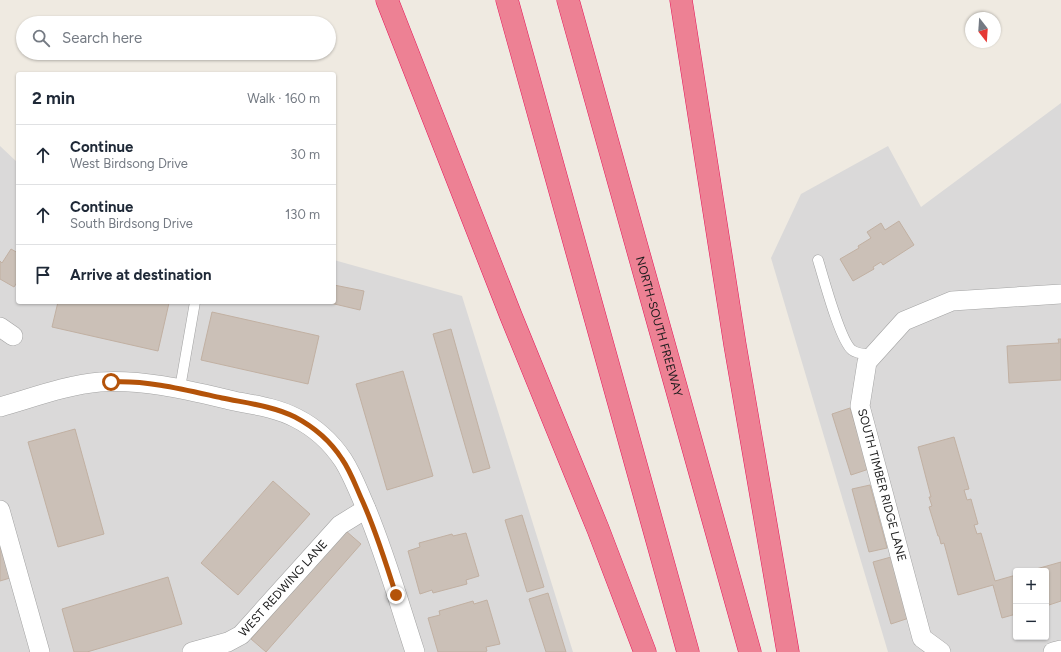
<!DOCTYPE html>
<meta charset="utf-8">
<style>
:root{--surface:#fff;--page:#f2f2f3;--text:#1f2937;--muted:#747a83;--line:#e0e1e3}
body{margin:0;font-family:Figtree,sans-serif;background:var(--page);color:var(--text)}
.controls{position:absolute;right:12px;bottom:12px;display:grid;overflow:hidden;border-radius:4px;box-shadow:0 1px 3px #0004}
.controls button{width:36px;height:36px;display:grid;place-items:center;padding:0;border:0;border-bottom:1px solid var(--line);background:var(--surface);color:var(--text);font:20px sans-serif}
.compass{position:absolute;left:965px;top:12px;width:36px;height:36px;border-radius:50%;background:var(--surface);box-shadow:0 1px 3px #0004;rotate:163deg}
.stop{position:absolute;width:12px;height:12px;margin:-9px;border:3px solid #b45309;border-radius:50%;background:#fff}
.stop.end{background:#b45309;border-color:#fff;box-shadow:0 1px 4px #0008}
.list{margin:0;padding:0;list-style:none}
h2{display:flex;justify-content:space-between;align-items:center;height:52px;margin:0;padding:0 16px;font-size:17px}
h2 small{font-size:13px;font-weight:400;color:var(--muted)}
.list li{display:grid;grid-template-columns:26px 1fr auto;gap:12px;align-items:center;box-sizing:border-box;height:60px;padding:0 16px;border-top:1px solid var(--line)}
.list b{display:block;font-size:15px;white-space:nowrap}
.list p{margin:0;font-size:13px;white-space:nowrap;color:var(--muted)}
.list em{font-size:13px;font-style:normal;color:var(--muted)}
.icon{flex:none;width:22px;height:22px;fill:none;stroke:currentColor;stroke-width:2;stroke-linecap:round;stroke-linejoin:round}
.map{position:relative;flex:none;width:1061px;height:652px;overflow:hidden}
.search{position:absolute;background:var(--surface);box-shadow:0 1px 3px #0004;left:16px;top:16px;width:320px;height:44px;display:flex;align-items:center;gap:10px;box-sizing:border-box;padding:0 14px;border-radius:22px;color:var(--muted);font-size:15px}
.panel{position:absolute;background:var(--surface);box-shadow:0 1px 3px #0004;left:16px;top:72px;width:320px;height:232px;border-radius:4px}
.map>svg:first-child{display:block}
</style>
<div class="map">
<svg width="1061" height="652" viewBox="0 0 1061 652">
<rect width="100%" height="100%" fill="#efeae1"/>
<path fill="#dad9d9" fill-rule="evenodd" d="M1061,103V652H888L771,258L801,194L888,146L921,207ZM1016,571H1046V637H1016Z
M0,146L18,163V302H334V260L462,296L573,652H0Z"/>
<path fill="#cbc0b7" stroke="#c1b0a2" d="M899,221L914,245L883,265L881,262L873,267L874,269L853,281L840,259L859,248L858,246L871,238L867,232L881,223L885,230Z
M11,249L18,253V281L14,287L0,279V261L2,263Z
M334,285L364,291L360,310L326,302H334Z
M58,302L169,303L158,351L52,327Z
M212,312L319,336L308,384L201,360Z
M451,329L490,468L473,473L433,334Z
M1058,339H1061V380L1009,383L1007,346L1059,343Z
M403,371L433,476L387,490L356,384Z
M850,408L869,469L851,475L832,414Z
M75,429L104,534L58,547L28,442Z
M954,437L969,489L964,490L967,500L971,499L978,524L974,525L977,534L981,533L995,581L1016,575V614L1002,618L993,585L958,595L944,543L941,544L939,536H938L929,507L932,506L929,497H931L918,447Z
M273,481L310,514L238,595L201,563Z
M870,485L887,548L869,552L852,489Z
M522,515L544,587L527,592L505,520Z
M346,531L361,544L266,652L251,639Z
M466,533L479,576L466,580L467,584L433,593L432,590L420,594L408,551L420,547L419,543L452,534L453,536Z
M0,544L10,578L0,581Z
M891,557L909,618L891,624L873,562Z
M1061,562V601L1046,606V571H1029Z
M168,577L182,624L87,652H74L62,609Z
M548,593L566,652H546L529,599Z
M487,600L500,644L486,647L487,651L485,652H438L428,618L440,615L439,611L473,601L474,604Z"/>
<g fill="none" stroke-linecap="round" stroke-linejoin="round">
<g stroke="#a3a3a3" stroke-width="11">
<path id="lane" d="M818,260C823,276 840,341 852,350C857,354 866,354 873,355
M180,388L195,302"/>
</g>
<g stroke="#a3a3a3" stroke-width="20">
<g id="street">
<path d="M0,327L13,336"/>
<path d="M0,407C32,398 66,385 100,382C145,379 191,391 234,401C255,405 277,408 296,418C314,427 331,442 343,460C352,474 358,490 365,506C385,553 399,603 415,652"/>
<path d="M0,510L40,652"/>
<path id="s1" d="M192,652L228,642L241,635L340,525L366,509"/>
<path d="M941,652L922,638L860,406L867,362L904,321L952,301L1061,294"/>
<path d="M1053,652L1061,650"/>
</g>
</g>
<g stroke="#e5165a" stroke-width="23">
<g id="highway">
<path d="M387,0L511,316L598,529L645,652"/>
<path d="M507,0L688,652"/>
<path id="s2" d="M568,0L750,652"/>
<path d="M681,0L735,345L788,652"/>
</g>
</g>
<use href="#lane" stroke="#fff" stroke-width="10"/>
<use href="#street" stroke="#fff" stroke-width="19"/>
<use href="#highway" stroke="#ed8194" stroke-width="22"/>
</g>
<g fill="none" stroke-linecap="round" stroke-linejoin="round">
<path stroke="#b45309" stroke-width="5" d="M111,382C148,380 186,390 222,398C246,403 273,406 295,417C314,427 331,442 342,459C351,472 356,487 362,500C376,531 386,563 396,595"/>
</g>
<g text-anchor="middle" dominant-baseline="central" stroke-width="3" stroke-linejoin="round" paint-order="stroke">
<g font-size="12" fill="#1c1c1c" stroke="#fff">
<text stroke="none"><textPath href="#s2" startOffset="339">NORTH-SOUTH FREEWAY</textPath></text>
<text transform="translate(882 485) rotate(75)">SOUTH TIMBER RIDGE LANE</text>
<text stroke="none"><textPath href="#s1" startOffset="115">WEST REDWING LANE</textPath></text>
</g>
</g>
</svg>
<div class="controls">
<button>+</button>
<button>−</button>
</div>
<svg class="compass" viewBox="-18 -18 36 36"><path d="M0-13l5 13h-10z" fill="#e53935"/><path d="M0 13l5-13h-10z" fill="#747a83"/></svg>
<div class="stop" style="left:111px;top:382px"></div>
<div class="stop end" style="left:396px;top:595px"></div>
<div class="search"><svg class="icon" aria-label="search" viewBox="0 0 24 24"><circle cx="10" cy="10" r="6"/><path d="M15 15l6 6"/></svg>Search here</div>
<section class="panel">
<h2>2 min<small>Walk · 160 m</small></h2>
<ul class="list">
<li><svg class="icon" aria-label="ahead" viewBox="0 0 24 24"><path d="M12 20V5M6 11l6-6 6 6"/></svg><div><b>Continue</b><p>West Birdsong Drive</p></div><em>30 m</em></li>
<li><svg class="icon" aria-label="ahead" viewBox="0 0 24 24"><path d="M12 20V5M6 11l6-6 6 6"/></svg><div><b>Continue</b><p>South Birdsong Drive</p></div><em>130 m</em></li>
<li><svg class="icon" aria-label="arrive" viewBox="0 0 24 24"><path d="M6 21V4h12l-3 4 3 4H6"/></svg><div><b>Arrive at destination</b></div></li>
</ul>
</section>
</div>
